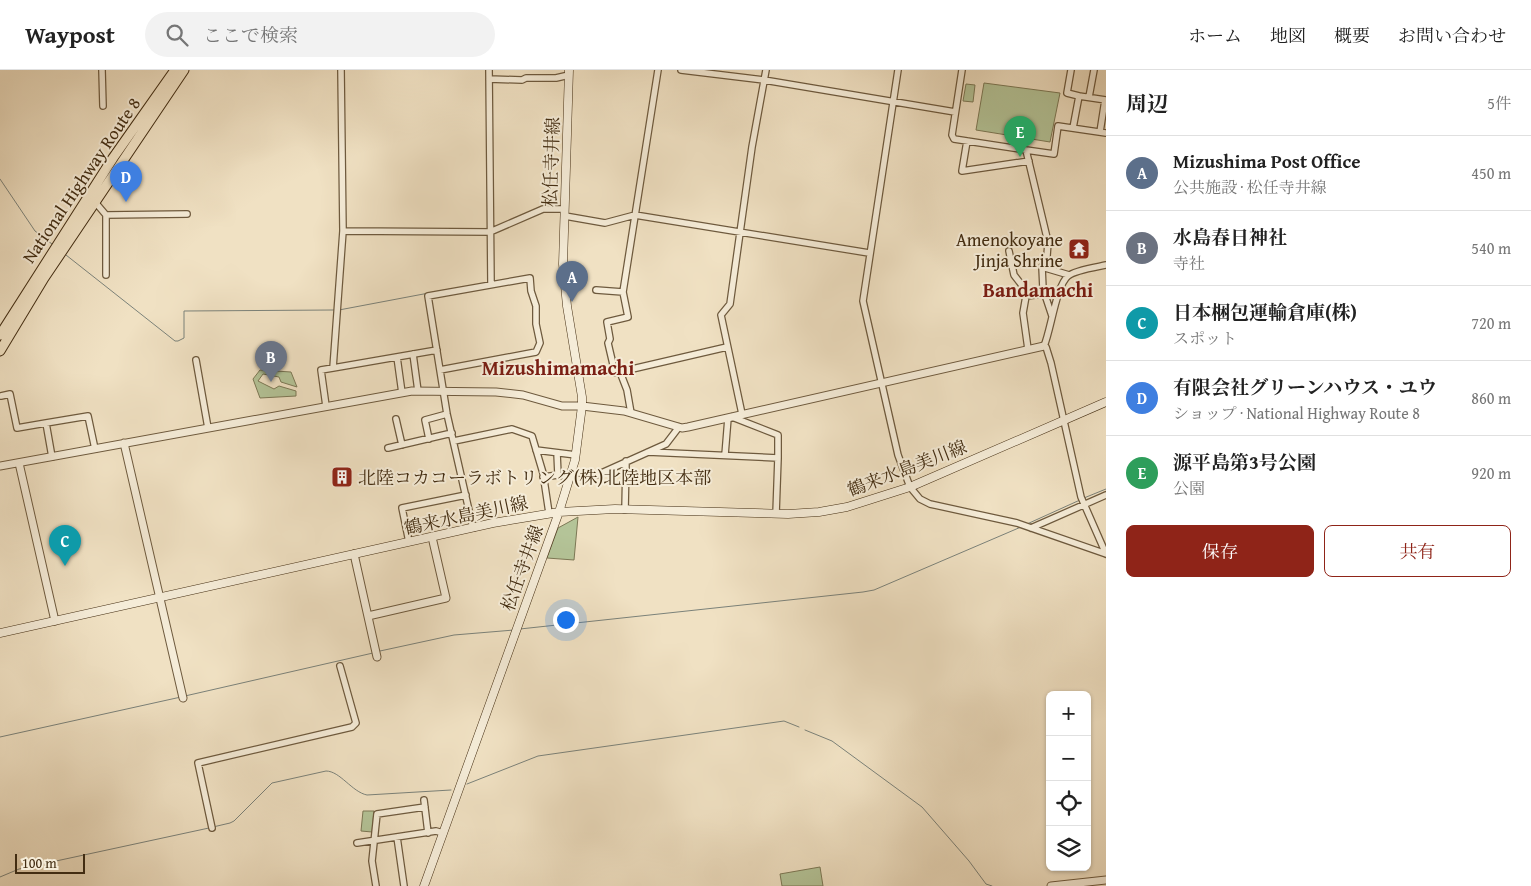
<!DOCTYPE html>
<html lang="ja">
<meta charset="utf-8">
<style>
:root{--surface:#fff;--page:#f2f2f2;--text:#222;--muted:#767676;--line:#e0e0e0;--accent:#8f2418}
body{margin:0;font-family:"Gentium Book Plus","Noto Serif JP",serif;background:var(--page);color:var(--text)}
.controls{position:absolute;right:15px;bottom:15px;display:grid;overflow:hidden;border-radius:8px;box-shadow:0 1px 4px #0004}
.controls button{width:45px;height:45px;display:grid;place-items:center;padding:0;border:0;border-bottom:1px solid var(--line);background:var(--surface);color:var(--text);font:25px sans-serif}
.scale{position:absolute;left:15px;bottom:12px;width:70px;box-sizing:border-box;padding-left:5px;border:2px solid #432d12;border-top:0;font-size:14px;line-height:18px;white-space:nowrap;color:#432d12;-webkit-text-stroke:4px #f5ecd8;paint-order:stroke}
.you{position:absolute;left:565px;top:549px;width:18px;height:18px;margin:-12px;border:4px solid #fff;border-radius:50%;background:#1a73e8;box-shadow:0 0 0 8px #1a73e833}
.badge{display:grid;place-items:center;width:32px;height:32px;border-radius:50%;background:var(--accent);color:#fff;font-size:16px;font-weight:700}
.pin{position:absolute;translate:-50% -41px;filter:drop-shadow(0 1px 2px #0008)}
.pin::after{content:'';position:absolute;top:26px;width:18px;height:15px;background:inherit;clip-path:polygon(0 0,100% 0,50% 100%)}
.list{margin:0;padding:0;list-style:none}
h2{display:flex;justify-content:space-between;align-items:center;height:65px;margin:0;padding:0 20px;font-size:21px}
h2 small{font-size:16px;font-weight:400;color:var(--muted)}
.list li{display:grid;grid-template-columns:32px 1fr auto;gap:15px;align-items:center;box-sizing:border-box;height:75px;padding:0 20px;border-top:1px solid var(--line)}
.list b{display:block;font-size:19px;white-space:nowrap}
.list p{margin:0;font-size:16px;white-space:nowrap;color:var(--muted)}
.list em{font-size:16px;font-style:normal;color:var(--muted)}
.actions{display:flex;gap:10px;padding:15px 20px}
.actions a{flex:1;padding:11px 0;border:1px solid var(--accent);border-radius:8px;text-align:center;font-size:18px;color:var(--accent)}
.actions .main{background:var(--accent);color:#fff}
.icon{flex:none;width:28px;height:28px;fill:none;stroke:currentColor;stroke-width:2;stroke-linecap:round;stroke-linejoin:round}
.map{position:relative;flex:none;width:1106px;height:816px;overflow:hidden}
header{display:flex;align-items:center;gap:30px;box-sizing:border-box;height:70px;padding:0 25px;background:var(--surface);border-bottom:1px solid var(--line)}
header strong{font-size:24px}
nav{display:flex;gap:28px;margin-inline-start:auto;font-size:18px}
.search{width:350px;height:45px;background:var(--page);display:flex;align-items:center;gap:12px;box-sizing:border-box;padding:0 18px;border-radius:28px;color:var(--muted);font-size:19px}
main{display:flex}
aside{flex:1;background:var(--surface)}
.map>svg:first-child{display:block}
</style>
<header>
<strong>Waypost</strong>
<div class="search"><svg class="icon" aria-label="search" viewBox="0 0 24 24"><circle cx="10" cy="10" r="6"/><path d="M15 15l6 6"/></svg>ここで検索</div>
<nav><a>ホーム</a><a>地図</a><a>概要</a><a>お問い合わせ</a></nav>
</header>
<main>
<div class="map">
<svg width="1106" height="816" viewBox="0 0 1106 816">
<rect width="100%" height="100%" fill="#f0e1c3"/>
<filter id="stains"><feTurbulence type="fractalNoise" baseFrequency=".004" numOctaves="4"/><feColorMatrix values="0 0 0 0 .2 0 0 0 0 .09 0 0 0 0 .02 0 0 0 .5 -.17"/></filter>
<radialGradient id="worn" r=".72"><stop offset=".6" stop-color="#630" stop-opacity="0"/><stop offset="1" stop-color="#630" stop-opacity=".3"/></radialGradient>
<path fill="#b4c498" stroke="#7c7855" d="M984,13L1060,23L1050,72L976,60Z
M966,14L975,15L973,32L963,31Z
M260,300L291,302L297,317L281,312L279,307L263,304L258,311L274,319L279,316L296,321V326L260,328L253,309Z
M578,447L574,490L547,488L558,458Z
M363,741H374L372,762L361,761Z
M820,797L823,816H782L780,804Z"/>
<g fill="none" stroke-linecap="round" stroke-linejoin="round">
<path stroke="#7b827a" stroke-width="1" d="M0,109L35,161L52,174
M66,185L175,271H178L184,268V241L334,240
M339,240L450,219
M1084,428L1106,419
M1027,454L1080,430
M520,559L863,522L874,520L1021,457
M380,581L454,565L514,560
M185,626L373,583
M805,660L832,671L922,737L969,791L986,814L992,816
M0,667L181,627
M467,714L538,686L784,651L799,657
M213,757L230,753L234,751L272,713L326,701C340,701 352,722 367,725L451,720
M0,807L19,799L209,758"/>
<g stroke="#6e5a3e" stroke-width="8">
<path id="minor" d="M102,0L103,36
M489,0L491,214
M658,0L623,222L628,247L607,252L610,269L608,273L615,303L727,277
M681,0L764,10L955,42
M898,0L863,231L898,385L910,417L920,429L930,434L1017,453L1106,484
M962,0L952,65L954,69L1026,80L1048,172L1047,186L1042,197L1069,205
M1071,0L1067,23L1079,26L1073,58
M489,9L522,10L526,8H556L569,5
M1079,26L1106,30
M1089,27L1094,0
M1100,62L1105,30
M967,71L962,101L1029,91
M1026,80L1054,84L1058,56L1106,63
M95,132L106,145V205
M106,145L187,144
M565,146L605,153L635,145L869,183
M343,161L490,162L543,139H565
M1009,181L1014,205L1024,218L1026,226L1023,243L1028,279
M1042,197L1043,219L1052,246
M596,220L623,222
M1026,226L1044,224
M413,284L418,321
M397,287L402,323
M196,290L208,358
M333,298L437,280
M440,300L536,282L540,273L536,254V236L531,221L530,208L428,226L447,344L473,458
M620,302L627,320L631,343
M1,326L10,324L17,358L46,353L52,387
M326,336L321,300L333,298L343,161L341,0
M742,344L721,245L730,234L752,77L766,0
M396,349L402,375
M46,353L88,346L95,379
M429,369L425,350L447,344
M454,371L512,359L532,366L543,403L549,443
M388,378L452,363
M536,380L576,385
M648,382L778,388V365L732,347
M557,383L558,405
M725,385L728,348
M571,402L597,405L666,374L679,357
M543,407L558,405L570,407
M625,440L626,391
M776,444L778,388
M1031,458L1106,425
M409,472L402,438L466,425
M1106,484L1081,427L1051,293L1046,277L1044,276C1051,260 1056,216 1068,206C1075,200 1097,197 1106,195
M424,730L428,763
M212,758L198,693L352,657L356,653L340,596
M397,767L404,816
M357,773L436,761L443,763
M376,816L372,791L377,744L425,737"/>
</g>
<g stroke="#6e5a3e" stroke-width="9">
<path id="tertiary" d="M124,373L183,628
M19,393L55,551
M0,396L412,321L496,322L523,325L562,336H582L624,341L682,358L688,357L1044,276
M354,484L377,587
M368,546L446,528L432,467
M1051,816L1106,810"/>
</g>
<g stroke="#432d12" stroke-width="9">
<path id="secondary" d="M0,563L493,453L559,442L615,439L788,444L819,442L847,437L910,417L1106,332
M424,816L559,442L575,390L582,336V327L567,236L563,194L569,0"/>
</g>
<g stroke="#432d12" stroke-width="11">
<path id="trunk" d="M0,265L113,88L175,0
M0,281L44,208L184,0"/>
</g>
<use href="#minor" stroke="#f5ecd8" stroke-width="5.5"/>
<use href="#tertiary" stroke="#f5ecd8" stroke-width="7"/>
<use href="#secondary" stroke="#f5ecd8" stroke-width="8"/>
<use href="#trunk" stroke="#f0e1c3" stroke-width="9"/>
</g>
<defs>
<g id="temple-square" transform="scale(1.125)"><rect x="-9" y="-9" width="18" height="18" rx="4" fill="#8f2418" stroke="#f5ecd8"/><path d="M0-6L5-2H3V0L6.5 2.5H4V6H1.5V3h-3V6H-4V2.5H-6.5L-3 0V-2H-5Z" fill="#fff"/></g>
<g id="building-square" transform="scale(1.125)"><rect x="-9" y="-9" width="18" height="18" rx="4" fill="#8f2418" stroke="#f5ecd8"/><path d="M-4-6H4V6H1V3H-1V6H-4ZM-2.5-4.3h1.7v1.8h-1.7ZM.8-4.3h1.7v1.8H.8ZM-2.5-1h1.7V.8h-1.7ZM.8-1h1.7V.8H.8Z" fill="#fff"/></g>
</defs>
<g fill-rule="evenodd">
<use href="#temple-square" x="1079" y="179"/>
<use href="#building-square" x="342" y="407"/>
</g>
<g text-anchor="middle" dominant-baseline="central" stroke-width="4" stroke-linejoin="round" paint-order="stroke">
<g font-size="18" fill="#432d12" stroke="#f5ecd8">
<text transform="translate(551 92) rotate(-88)">松任寺井線</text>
<text transform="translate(81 110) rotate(-56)">National Highway Route 8</text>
<text transform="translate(907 398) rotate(-21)">鶴来水島美川線</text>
<text transform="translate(466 445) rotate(-12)">鶴来水島美川線</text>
<text transform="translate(522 498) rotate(-70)">松任寺井線</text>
</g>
<g font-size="18" fill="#432d12" stroke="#f5ecd8" text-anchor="end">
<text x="1063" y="169">Amenokoyane<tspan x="1063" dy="21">Jinja Shrine</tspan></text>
<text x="358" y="407" text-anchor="start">北陸コカコーラボトリング(株)北陸地区本部</text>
</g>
<g font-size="20" font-weight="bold" fill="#7a1f14" stroke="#f5ecd8">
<text x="1038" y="219">Bandamachi</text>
<text x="558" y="297">Mizushimamachi</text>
</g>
</g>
<rect width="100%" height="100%" filter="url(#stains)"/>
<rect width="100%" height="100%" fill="url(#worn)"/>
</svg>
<div class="controls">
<button>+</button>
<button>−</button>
<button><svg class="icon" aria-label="locate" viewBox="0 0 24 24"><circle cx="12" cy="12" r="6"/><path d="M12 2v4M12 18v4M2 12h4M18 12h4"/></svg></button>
<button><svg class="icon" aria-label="layers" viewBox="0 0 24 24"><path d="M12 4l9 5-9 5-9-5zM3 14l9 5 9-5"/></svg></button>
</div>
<div class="scale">100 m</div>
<div class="you"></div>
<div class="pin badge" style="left:572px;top:232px;background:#5c6f8a">A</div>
<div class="pin badge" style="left:271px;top:312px;background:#6b7280">B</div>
<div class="pin badge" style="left:65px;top:496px;background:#0f9aa8">C</div>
<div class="pin badge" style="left:126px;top:132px;background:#3f7fe0">D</div>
<div class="pin badge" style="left:1020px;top:87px;background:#2e9e5b">E</div>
</div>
<aside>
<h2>周辺<small>5件</small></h2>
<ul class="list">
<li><span class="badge" style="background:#5c6f8a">A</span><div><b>Mizushima Post Office</b><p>公共施設 · 松任寺井線</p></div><em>450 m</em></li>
<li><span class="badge" style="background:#6b7280">B</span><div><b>水島春日神社</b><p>寺社</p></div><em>540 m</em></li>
<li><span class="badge" style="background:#0f9aa8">C</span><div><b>日本梱包運輸倉庫(株)</b><p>スポット</p></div><em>720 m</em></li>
<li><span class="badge" style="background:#3f7fe0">D</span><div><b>有限会社グリーンハウス・ユウ</b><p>ショップ · National Highway Route 8</p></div><em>860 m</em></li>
<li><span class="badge" style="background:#2e9e5b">E</span><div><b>源平島第3号公園</b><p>公園</p></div><em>920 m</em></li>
</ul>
<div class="actions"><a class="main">保存</a><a>共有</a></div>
</aside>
</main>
